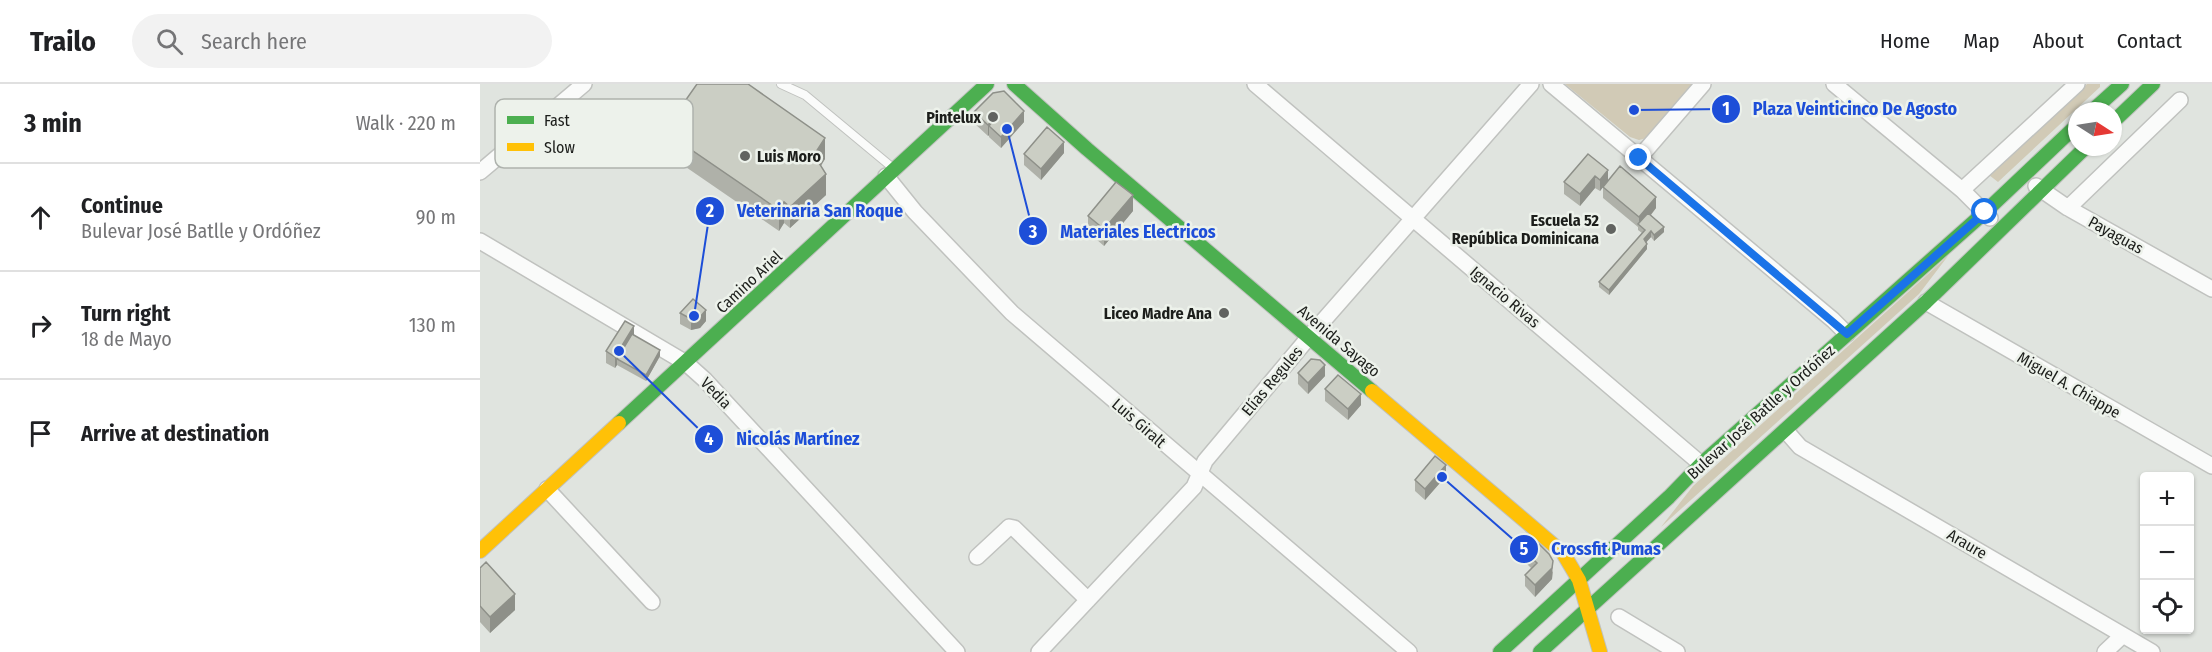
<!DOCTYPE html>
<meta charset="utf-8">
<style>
:root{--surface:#fff;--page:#f2f2f2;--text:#202124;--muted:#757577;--line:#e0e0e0}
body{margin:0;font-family:"Fira Sans Condensed",sans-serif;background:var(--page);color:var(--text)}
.controls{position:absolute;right:18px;bottom:18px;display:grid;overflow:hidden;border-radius:6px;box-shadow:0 2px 4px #0004}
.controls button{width:54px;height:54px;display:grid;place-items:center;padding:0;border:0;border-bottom:2px solid var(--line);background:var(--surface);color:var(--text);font:30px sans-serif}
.compass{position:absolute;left:1588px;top:18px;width:54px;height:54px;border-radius:50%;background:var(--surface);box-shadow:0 2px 4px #0004;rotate:102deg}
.stop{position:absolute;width:18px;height:18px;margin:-14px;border:4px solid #1a73e8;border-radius:50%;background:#fff}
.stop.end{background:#1a73e8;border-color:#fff;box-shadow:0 2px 6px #0008}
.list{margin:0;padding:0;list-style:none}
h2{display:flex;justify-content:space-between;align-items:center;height:78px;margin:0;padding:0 24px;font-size:26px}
h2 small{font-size:20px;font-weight:400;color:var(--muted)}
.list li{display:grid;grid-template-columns:39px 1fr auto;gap:18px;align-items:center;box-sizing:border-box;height:108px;padding:0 24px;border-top:2px solid var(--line)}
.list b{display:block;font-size:22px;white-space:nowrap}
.list p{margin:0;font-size:20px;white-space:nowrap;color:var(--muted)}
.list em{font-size:20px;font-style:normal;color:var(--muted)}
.icon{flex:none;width:33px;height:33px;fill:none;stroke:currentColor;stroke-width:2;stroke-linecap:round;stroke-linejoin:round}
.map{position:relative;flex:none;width:1732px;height:568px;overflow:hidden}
header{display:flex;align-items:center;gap:36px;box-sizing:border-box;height:84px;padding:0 30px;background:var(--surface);border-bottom:2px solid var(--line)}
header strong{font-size:28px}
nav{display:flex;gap:33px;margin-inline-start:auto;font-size:21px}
.search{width:420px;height:54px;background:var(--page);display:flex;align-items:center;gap:15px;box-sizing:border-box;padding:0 21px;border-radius:33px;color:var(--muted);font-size:22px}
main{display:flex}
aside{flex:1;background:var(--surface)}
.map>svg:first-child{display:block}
</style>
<header>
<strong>Trailo</strong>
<div class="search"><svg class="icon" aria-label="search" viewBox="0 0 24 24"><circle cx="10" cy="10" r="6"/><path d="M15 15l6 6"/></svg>Search here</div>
<nav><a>Home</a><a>Map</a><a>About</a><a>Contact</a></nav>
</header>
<main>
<aside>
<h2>3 min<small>Walk · 220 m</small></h2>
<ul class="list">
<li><svg class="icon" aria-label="ahead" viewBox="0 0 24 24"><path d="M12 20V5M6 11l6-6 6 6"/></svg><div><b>Continue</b><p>Bulevar José Batlle y Ordóñez</p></div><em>90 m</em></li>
<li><svg class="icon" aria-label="right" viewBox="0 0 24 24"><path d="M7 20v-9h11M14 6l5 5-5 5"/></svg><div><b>Turn right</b><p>18 de Mayo</p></div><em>130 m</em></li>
<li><svg class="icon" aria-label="arrive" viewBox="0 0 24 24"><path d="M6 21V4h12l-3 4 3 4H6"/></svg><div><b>Arrive at destination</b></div></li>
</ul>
</aside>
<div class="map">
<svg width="1732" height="568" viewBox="0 0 1732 568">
<rect width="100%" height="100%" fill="#e0e4df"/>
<path fill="#d1cab6" d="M1085,0H1213L1167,54L1159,56L1150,53Z
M1607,0H1620V3L1518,98L1509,91Z
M1468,172L1439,210L1181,443L1213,402Z"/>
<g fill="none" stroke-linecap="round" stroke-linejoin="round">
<g stroke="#c0c2bf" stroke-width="10">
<path id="lane" d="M301,0L325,11L413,84"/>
</g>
<g stroke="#c0c2bf" stroke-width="18">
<path id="street" d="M775,0L1221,380
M1071,0L1353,236L1367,250
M1354,0L1482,106L1510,134
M1159,74L1223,0
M0,88L104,0
M406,92L435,128L532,229L929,568
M1556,102L1588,124L1732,205
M1482,106L1597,0
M1588,124L1700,16
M0,157L206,279L225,296L477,568
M1446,218L1732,382
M1306,347L1320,363L1672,568
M67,405L172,518
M497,473L526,446L529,443L534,444L608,516
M1139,533L1197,568
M559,568L714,403L725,377L829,253L1051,0
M1625,568L1643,551"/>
</g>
<g stroke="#c0c2bf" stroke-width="16">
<path id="fast" d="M534,0L607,65L892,307
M1612,27L1642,0
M1633,38L1673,0
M139,339L507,0
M1020,568L1189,413L1221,380L1505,128L1597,41
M1060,568L1446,218L1606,63"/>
</g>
<g stroke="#c0c2bf" stroke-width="16">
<path id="slow" d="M892,307L1083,469L1099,496L1120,568
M0,467L139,339"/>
</g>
<use href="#lane" stroke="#fafbfa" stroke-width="8"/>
<use href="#street" stroke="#fafbfa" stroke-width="15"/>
<use href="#fast" stroke="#4caf50" stroke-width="14"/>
<use href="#slow" stroke="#ffc107" stroke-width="14"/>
</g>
<path fill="#afb1a9" d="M494,28L544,38L521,64L509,53V51L508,52L494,39Z
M184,47L345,75L341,82L346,111L310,144L304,139L299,147L184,68Z
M584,69L561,96L544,81V70Z
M1108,70L1128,96L1176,124L1171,131L1184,148L1174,157L1171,153L1166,158L1167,165L1129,211L1119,203V198L1162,149L1158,146V143L1123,114V103L1120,107L1115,104L1100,122L1084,110V98Z
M653,127L624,162L608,148V132Z
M200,229L226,237L220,244L211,246L200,240Z
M154,251L180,272L166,297L137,281L135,284L126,279V267Z
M818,289L845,292L828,310L818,300Z
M845,305L881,321L868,336L845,317Z
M966,392L945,416L935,407V396Z
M1047,469L1073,488L1072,495L1055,513L1045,502V491L1051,484L1047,480Z
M0,484L35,526L10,549L0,538Z"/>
<path fill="#8e9089" d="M544,27V38L521,64V53Z
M516,32L509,42V51L508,52V41Z
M345,54V75L334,92V71Z
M584,58V69L561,96V85Z
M1128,86V97L1120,107V96Z
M346,90V111L310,144V123Z
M1115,92V104L1100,122V110Z
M653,111V127L624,162V145Z
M1176,113V124L1161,143L1159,141V133Z
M304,118V139L299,147V126Z
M1184,143V148L1174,157V151Z
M1171,147V153L1164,161V155Z
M1167,160V165L1129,211V206Z
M226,226V237L220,244L211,246V235Z
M154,242V253L137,275V281L135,284V273Z
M180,266V272L166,297V291Z
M845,281V292L828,310V299Z
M881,310V321L868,336V325Z
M966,381V392L945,416V405Z
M1073,477L1072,495L1055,513V501Z
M35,510V526L10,549V533Z"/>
<path fill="#cbcec4" stroke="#8e9089" stroke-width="1.5" d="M217,0H268L345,54L334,71L346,90L310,123L304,118L299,126L184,47Z
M524,7L544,27L521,53L509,42L516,32L508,41L494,28L513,9Z
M567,43L584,58L561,85L544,70Z
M1108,70L1128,86L1120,96L1115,92L1100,110L1084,98Z
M1140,82L1176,113L1159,133L1123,103Z
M636,98L653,111L624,145L608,132Z
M1168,129L1184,143L1174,151L1171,147L1164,155L1167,160L1129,206L1119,198L1165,146L1158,140Z
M213,215L226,226L220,233L211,235L200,229Z
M145,237L154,242L135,273L126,267Z
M152,250L180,266L166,291L137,275Z
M831,275L840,276L845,281L828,299L818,289Z
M858,291L881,310L868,325L845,305Z
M955,372L966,381L945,405L935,396Z
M1057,458L1069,470L1073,477L1072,484L1055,501L1045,491L1057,479L1047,469Z
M6,478L35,510L10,533L0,522V484Z"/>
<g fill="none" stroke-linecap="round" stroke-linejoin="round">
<path stroke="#1a73e8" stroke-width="8" d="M1159,74L1367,250L1505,128"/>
</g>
<g fill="#616360" stroke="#edf2eb" stroke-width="2">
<circle cx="513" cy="33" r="6"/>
<circle cx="265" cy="72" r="6"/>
<circle cx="1131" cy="145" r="6"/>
<circle cx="744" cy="229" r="6"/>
</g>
<g text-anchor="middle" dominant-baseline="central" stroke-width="5" stroke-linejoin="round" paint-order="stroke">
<g font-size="16" font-weight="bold" fill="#1c1e1b" stroke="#edf2eb" text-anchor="end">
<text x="501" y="33">Pintelux</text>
<text x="277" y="72" text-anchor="start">Luis Moro</text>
<text x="1119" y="136">Escuela 52<tspan x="1119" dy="18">República Dominicana</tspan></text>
<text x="732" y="229">Liceo Madre Ana</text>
</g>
<g font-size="16" fill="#1c1e1b" stroke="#edf2eb">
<text transform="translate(1636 151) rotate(29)">Payaguas</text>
<text transform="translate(269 198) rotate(-43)">Camino Ariel</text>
<text transform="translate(1025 213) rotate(40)">Ignacio Rivas</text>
<text transform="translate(859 257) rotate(40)">Avenida Sayago</text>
<text transform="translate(792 297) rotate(-50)">Elías Regules</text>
<text transform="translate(1589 301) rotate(30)">Miguel A. Chiappe</text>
<text transform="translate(236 309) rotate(46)">Vedia</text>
<text transform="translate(1281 328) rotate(-42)">Bulevar José Batlle y Ordóñez</text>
<text transform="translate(659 339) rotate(41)">Luis Giralt</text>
<text transform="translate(1487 460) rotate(30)">Araure</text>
</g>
</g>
<rect x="15" y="15" width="198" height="69" rx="9" fill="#edf2eb" stroke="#aeb2ad" stroke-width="1.5"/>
<rect x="27" y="32" width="27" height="8" fill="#4caf50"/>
<rect x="27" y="59" width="27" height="8" fill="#ffc107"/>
<g font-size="16" fill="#1c1e1b">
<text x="64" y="42">Fast</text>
<text x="64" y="69">Slow</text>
</g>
<path fill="none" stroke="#1d4ed8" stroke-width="2" d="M1154 26L1246 25M214 232L230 127M527 45L553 147M139 267L229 355M962 393L1044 465"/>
<g fill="#1d4ed8" stroke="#edf2eb" stroke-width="2">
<circle cx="1154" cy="26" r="6"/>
<circle cx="214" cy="232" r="6"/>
<circle cx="527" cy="45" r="6"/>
<circle cx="139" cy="267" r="6"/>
<circle cx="962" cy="393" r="6"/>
<circle cx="1246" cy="25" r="15"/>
<circle cx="230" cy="127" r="15"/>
<circle cx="553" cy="147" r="15"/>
<circle cx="229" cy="355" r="15"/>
<circle cx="1044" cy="465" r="15"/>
</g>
<g font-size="18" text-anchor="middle" font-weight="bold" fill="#fff">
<text x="1246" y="31">1</text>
<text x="230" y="133">2</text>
<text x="553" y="154">3</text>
<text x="229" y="361">4</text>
<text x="1044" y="471">5</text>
</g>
<g font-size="18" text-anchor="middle" font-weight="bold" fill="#1d4ed8" stroke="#edf2eb" stroke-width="5" stroke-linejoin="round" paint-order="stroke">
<text x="1375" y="31">Plaza Veinticinco De Agosto</text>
<text x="340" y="133">Veterinaria San Roque</text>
<text x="658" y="154">Materiales Electricos</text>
<text x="318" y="361">Nicolás Martínez</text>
<text x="1126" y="471">Crossfit Pumas</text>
</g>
</svg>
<div class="controls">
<button>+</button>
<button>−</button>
<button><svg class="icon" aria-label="locate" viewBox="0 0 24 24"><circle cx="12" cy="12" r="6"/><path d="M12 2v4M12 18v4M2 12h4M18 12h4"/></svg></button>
</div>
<svg class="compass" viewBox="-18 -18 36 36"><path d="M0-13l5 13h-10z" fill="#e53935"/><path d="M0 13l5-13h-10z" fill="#757577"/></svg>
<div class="stop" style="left:1505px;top:128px"></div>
<div class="stop end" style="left:1159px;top:74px"></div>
</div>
</main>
